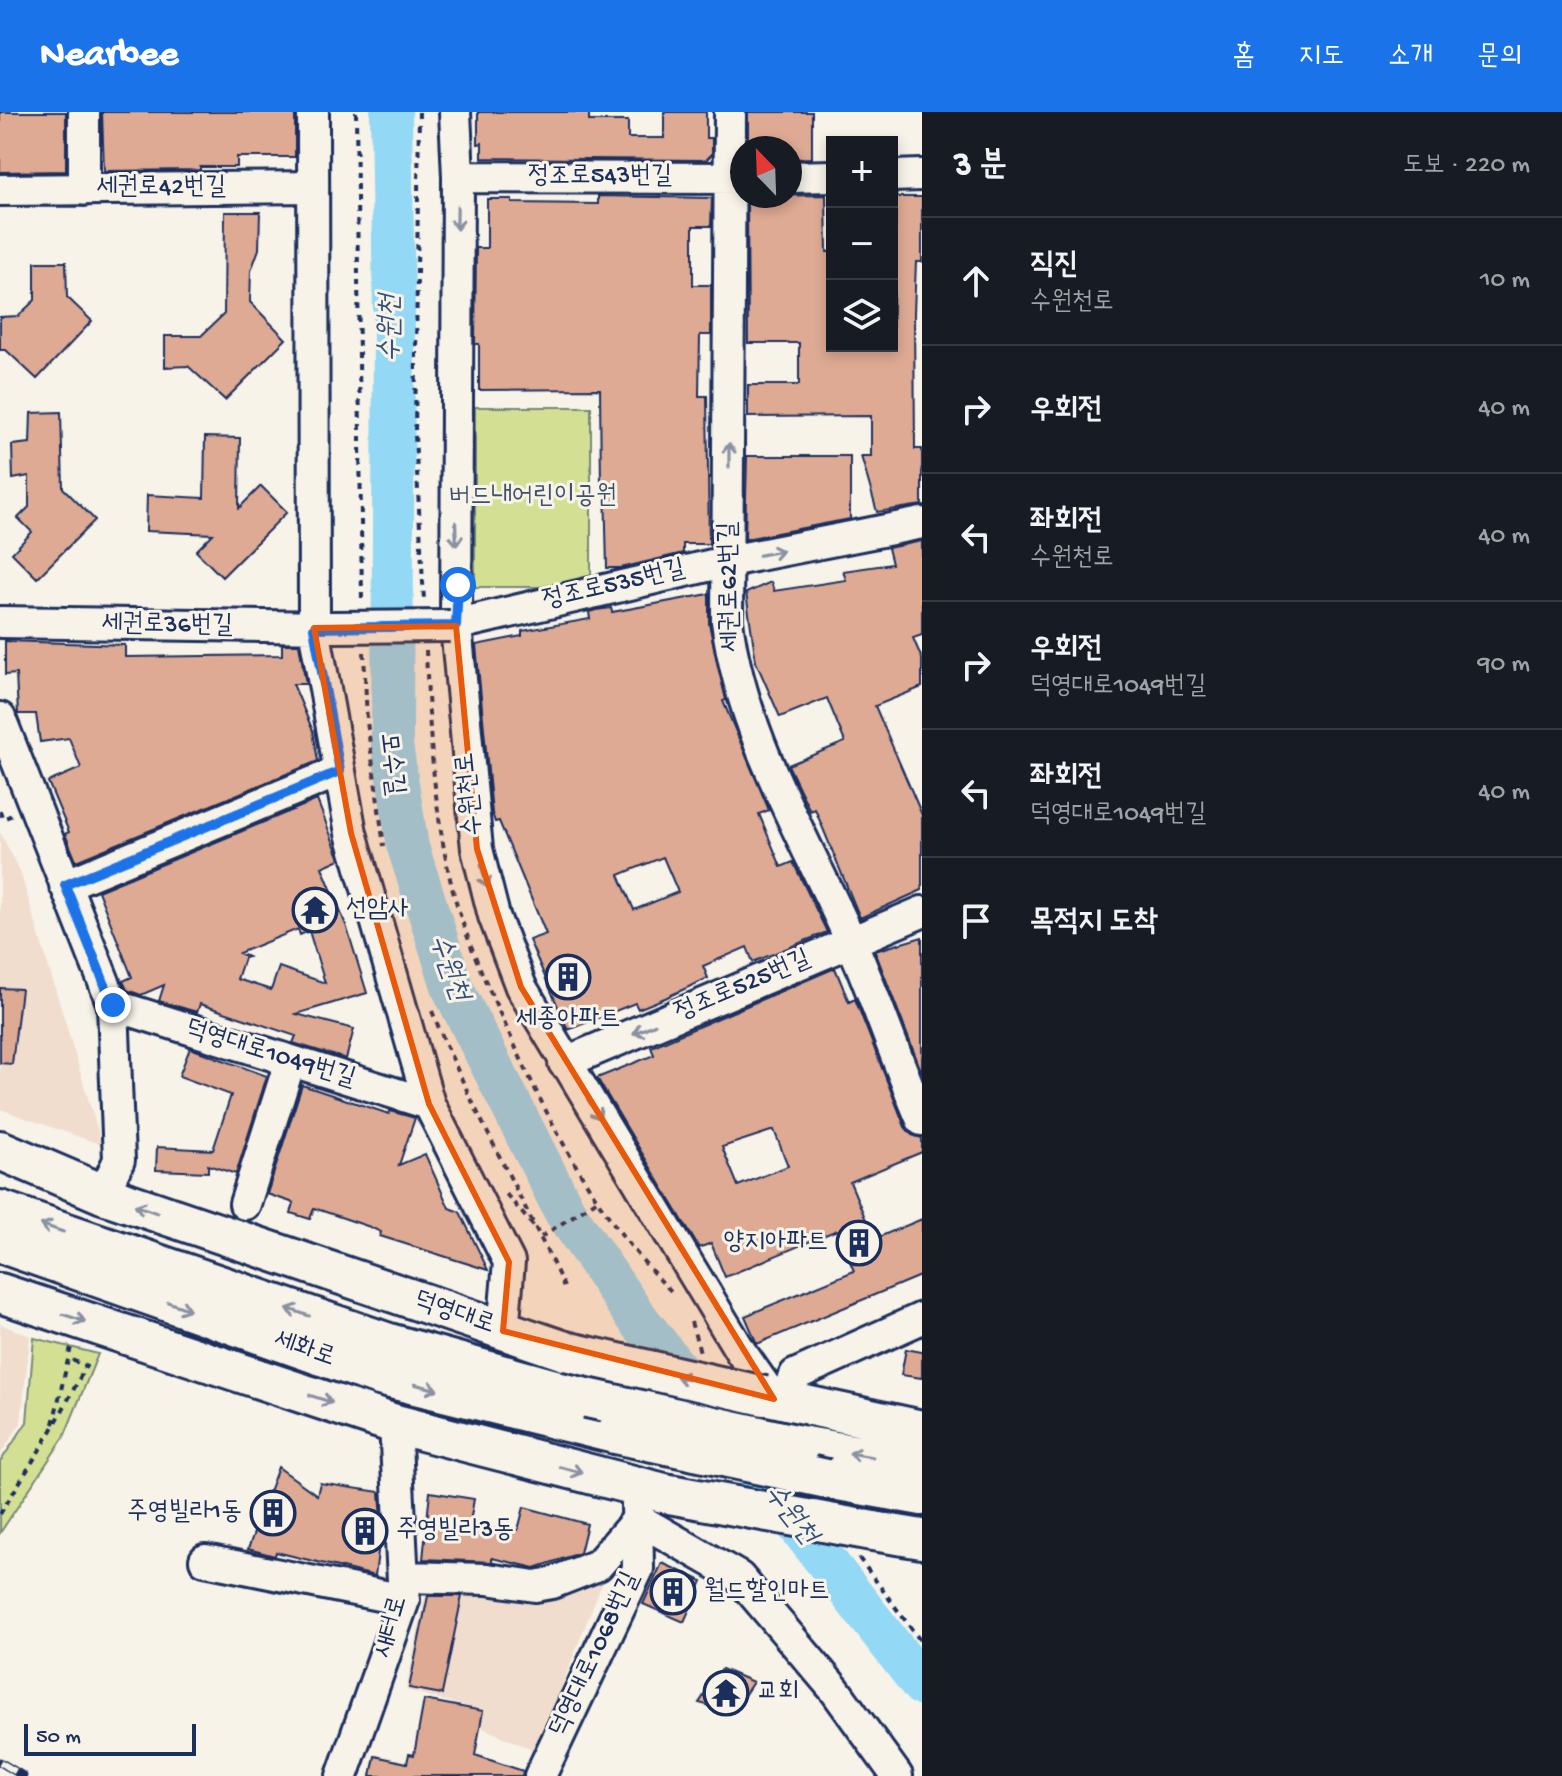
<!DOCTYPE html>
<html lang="ko">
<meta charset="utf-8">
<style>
:root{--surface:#171b24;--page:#242831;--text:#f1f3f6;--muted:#9ea1a6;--line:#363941;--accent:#1a73e8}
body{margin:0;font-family:"Gochi Hand","Poor Story",sans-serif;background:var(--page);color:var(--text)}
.controls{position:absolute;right:24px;top:24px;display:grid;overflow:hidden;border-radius:0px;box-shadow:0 4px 12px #0003}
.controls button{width:72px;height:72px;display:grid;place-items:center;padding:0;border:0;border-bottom:2px solid var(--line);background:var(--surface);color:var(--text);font:40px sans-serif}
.compass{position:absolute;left:730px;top:24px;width:72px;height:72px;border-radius:50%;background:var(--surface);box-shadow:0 4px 12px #0003;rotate:337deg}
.scale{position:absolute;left:24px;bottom:20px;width:172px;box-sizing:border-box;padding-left:8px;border:4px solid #1b2f5e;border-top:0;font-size:22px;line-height:28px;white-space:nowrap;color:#1b2f5e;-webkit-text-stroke:6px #f7f3e8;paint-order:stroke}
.stop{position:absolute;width:24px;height:24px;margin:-18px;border:6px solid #1a73e8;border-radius:50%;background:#fff}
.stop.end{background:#1a73e8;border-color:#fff;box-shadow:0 2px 8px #0008}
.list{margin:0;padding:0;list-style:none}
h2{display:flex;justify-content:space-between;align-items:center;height:104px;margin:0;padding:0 32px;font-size:34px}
h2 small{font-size:26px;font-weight:400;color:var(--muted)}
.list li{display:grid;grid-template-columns:52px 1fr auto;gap:24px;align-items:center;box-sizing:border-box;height:128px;padding:0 32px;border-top:2px solid var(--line)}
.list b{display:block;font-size:30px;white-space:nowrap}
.list p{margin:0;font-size:26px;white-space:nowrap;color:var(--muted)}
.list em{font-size:26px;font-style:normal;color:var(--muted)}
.icon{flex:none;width:44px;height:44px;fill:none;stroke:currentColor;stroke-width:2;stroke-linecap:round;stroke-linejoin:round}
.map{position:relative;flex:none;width:922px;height:1664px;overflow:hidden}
header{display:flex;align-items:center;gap:48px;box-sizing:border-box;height:112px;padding:0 40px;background:var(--accent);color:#fff}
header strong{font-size:38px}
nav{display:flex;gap:44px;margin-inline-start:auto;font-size:28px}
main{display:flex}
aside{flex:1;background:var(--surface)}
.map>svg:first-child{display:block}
</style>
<header>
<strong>Nearbee</strong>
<nav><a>홈</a><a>지도</a><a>소개</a><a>문의</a></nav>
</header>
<main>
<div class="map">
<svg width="922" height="1664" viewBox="0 0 922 1664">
<rect width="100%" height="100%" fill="#f7f3e8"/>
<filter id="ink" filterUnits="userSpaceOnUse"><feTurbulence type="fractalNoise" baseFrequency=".0125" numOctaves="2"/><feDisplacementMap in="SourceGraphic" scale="16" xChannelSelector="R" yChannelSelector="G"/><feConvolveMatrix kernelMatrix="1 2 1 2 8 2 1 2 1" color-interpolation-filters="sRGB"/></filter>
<g filter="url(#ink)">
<path fill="#f0ddce" d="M0,720L20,759L102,1033L0,997Z
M0,1212L30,1224L21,1311L0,1343Z
M608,1456L536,1639L483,1616V1599L406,1578L426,1480Z"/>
<path fill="#d3e093" stroke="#778878" stroke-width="2" d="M475,295H591V475H475Z
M34,1226L98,1242L64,1325L0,1421V1350L27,1310Z"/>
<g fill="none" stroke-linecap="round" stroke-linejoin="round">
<path stroke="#93d8f5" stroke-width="42" d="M391,0L394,203L392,633L408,735L453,877L565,1100L631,1198L922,1573"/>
</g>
<path fill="#deaa93" stroke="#1b2f5e" stroke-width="2" fill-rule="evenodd" d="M0,0H66V59L0,60Z
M102,0H295V45H237V55H200V58L104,59Z
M478,0H589V9H628V26H664V0H706V26H712V42L706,48L482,46V31L478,32Z
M748,0H812V46L790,47V36H748Z
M826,83L827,140H832V234H892L896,85H922V150H916L914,201L915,337H922V393L877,400L861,344H871V304L748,305V273H799V231H748L747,89L752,84Z
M598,84L712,86L711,114H693V173H711V223H700L699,284H707L709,432H683V441L621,456H607L605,374H601L600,277L479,278V232H475L476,136H487V87H512V91L598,92Z
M225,100H260L259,137L251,159L250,190L286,227L225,288L188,254L165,255V224H201L224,202Z
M35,150H66L67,185L92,209L37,267L6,238H0V205L18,204L35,188Z
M61,300L63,376L95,408L37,466L12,441L32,420L18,406L29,395V364L13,367L12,333L30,331L31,301Z
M205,325L240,326L239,396L261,374L287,400L222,465L196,439L213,422L146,419L147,383L204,386Z
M747,344H850V407L745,427Z
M922,429V523L913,526L922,547V575L875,594L922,703V778L860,806L815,697L810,699L788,653L845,630L827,586L780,605L756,550L746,481L771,470L774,479L846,468L843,459L892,452L888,436Z
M709,482V512L726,588L723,589L769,698L759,702L781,755L793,750L827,820L753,850L747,835L703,854L708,866L665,886L638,897L635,891L568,918L529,828L546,822L499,709L495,710L492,701L476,533L522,524V519L590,507L589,500L596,498L611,496L612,500ZM663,745L678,780L634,798L619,763Z
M5,529L125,533V545L282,543V532H299L306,572H293L313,619L318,649L76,749L65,722L69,720L48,670L81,656L69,626L40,630L36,602H18L16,562L5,563Z
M317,688L340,747L322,755L346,813L367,881L296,902L354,917L346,947L293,931L296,924L200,892L197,900L159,889L164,873L141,883L127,878L123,869L132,865L98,779ZM298,817L300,823L309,819L325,871L279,855L271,878L237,867L244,846L248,845L239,841Z
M922,825V961L875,839Z
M835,856L849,890L855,887L905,1015L912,1023L922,1026V1040L850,1070L874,1127L922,1107V1163L757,1232L745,1204L854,1159L837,1118L725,1165L711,1131L699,1136L597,966L654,943L651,935ZM774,1018L788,1054L738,1074L722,1035Z
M0,876L21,877L12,952L0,951Z
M190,936L267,964L236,1062L208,1053V1060L156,1058L157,1035L213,1038L231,983L179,964Z
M302,973L389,1002L390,999L415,1006L399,1053L425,1042L449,1096L460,1100L488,1158L380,1124L381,1120L370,1115L314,1096L310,1107L291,1101L294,1091L267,1082Z
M906,1237L922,1240V1266L901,1263Z
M278,1355L317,1383L320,1371L380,1380L382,1407L375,1464L276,1440L275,1444L248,1437Z
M430,1380L474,1387L469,1416L518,1418L524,1395L587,1412L580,1441L535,1456L492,1446V1450L423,1447Z
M662,1451L702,1469L684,1510L643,1492Z
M428,1484H462L442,1582L409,1576Z
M722,1557L753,1570L733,1600L699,1591Z
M424,1588L483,1599L475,1643L523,1659L522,1664H371L375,1644L407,1651L409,1642L414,1643Z"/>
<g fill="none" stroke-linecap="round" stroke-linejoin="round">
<g stroke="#1b2f5e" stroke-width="36">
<path id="minor" d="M84,0V78
M313,0L314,516L351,721L429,992L509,1150L503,1219
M455,0L458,65L456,514L477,737L494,804L521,875L741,1240L774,1287
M730,0L727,509C741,622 804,724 850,827C876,886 896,948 922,1008
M892,64L922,63
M458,65L742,66
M790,65L832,64
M0,78L313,75
M0,510L332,515
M450,514L729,449L922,411
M0,606L113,893L119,1048L103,1082
M65,773L340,659
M113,893L429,992
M564,951L922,800
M245,1092L290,950
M783,1289L795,1263L922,1206
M638,1407L739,1465L835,1578L897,1664
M205,1448L404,1488
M403,1465L487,1467L535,1474L552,1471L598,1453L638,1407
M342,1664L404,1488L395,1312
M540,1664L638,1457L637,1392"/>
</g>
<g stroke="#1b2f5e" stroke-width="44">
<path id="major" d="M0,1038L103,1082L565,1239
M0,1098L389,1231L587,1286
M0,1131L379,1264L615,1322
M0,1181L395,1312L664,1381
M764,1284L922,1318
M800,1333L922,1354
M827,1367L922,1384
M873,1419L922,1427"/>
</g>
<path stroke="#1b2f5e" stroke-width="4" stroke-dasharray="6 6" stroke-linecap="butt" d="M356,0L362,491
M419,0L415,323L424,489
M426,538C429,614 433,688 449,762C462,822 489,877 514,932C555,1022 603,1113 674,1182
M364,540L367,610L384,734
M0,699L3,707L12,703
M432,899C470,994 521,1082 564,1175
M506,1082L534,1115
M541,1125L599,1087
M691,1210L700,1240
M53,1312L71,1235
M0,1402L52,1318L86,1254L67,1246
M859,1446L922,1531"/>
<use href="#minor" stroke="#f7f3e8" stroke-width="30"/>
<use href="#major" stroke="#f7f3e8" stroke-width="38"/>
<g stroke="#1b2f5e" stroke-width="9">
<path id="rail" d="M0,1650L23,1664"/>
</g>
<use href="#rail" stroke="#f7f3e8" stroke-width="6" stroke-dasharray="18" stroke-linecap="butt"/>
<g stroke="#1b2f5e" stroke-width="36" stroke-linecap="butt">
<path id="minor-bridge" d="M334,515L450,514"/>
</g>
<g stroke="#1b2f5e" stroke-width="44" stroke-linecap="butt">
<path id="major-bridge" d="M565,1239L764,1284
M587,1286L800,1333
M615,1322L827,1367
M664,1381L873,1419"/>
</g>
<use href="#minor-bridge" stroke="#f7f3e8" stroke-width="30"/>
<use href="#major-bridge" stroke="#f7f3e8" stroke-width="38"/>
</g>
<defs><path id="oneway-shaft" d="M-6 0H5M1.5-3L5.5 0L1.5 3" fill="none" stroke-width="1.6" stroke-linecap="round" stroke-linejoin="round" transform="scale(2)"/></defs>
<g stroke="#8991a3">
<use href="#oneway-shaft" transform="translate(457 106) rotate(91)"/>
<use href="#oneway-shaft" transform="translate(729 343) rotate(-90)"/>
<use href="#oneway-shaft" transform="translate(456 422) rotate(88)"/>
<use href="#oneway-shaft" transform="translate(771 441) rotate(-11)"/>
<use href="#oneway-shaft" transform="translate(484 764) rotate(75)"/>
<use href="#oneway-shaft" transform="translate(644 917) rotate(157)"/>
<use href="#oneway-shaft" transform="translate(594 997) rotate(57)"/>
<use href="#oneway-shaft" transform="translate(146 1097) rotate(-161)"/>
<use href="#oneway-shaft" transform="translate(52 1116) rotate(-161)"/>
<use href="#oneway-shaft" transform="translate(179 1194) rotate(19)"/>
<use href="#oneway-shaft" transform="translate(298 1200) rotate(-161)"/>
<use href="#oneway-shaft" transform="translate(74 1206) rotate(18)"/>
<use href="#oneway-shaft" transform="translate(688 1267) rotate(-167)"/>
<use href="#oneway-shaft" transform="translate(426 1275) rotate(14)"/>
<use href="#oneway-shaft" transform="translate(321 1287) rotate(18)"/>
<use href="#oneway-shaft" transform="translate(861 1343) rotate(-170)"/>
<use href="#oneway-shaft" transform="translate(571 1358) rotate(15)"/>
</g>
</g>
<g fill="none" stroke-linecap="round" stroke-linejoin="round" filter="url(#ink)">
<path stroke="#1a73e8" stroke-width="10" d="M113,893L65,773L340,659L314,516L456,514L458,473"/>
</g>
<path fill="#e8590c" fill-opacity="0.2" stroke="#e8590c" stroke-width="6" stroke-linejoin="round" d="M456,514L477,737L521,875L774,1287L503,1219L509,1150L429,992L351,721L314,516Z"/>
<defs>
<g id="temple-ring" transform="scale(2.3)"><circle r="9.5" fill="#f7f3e8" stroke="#1b2f5e" stroke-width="1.5"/><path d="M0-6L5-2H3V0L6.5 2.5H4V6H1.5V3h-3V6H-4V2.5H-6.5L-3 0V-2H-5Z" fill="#1b2f5e"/></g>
<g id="building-ring" transform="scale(2.3)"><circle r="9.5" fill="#f7f3e8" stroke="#1b2f5e" stroke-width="1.5"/><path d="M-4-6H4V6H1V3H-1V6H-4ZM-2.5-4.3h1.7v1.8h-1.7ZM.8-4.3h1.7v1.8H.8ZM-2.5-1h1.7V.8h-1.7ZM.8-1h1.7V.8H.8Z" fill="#1b2f5e"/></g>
</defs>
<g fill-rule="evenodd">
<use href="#temple-ring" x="315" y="798"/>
<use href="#building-ring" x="568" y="865"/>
<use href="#building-ring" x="859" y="1131"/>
<use href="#building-ring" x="273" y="1401"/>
<use href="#building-ring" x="365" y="1419"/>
<use href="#building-ring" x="673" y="1480"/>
<use href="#temple-ring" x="726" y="1581"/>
</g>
<g text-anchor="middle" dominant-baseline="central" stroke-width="6" stroke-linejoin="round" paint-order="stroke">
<g font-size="26" fill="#1b2f5e" stroke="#f7f3e8">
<text x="600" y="65">정조로543번길</text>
<text x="161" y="76">세권로42번길</text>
<text transform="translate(614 474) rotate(-13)">정조로535번길</text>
<text transform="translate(731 475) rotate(-91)">세권로62번길</text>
<text transform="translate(167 514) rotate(1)">세권로36번길</text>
<text transform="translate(390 652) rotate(83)">모수길</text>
<text transform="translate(471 682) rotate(-96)">수원천로</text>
<text transform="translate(743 875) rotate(-23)">정조로525번길</text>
<text transform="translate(270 943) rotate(17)">덕영대로1049번길</text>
<text transform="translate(454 1202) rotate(19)">덕영대로</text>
<text transform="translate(304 1238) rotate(19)">세화로</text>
<text transform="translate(392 1515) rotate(-74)">새터로</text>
<text transform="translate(596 1543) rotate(-65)">덕영대로1068번길</text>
</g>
<g font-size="26" fill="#405269" stroke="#f7f3e8">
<text x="533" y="385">버드내어린이공원</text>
</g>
<g font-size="26" fill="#1b2f5e" stroke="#f7f3e8" text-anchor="start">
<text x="346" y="798">선암사</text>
<text x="568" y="908" text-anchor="middle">세종아파트</text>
<text x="828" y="1131" text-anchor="end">양지아파트</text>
<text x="242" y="1401" text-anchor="end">주영빌라1동</text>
<text x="396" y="1419">주영빌라3동</text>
<text x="704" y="1480">월드할인마트</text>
<text x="757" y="1581">교회</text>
</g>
<g font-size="28" font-style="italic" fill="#33517c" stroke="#f7f3e8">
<text transform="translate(391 216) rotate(-90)">수원천</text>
<text transform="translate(448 856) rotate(70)">수원천</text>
<text transform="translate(790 1403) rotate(52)">수원천</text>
</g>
</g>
</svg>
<div class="controls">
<button>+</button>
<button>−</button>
<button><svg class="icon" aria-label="layers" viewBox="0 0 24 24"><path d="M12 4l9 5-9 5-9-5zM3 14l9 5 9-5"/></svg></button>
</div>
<svg class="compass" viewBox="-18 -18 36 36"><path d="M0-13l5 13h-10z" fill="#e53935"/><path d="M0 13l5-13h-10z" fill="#9ea1a6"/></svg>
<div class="scale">50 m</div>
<div class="stop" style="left:458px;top:473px"></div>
<div class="stop end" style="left:113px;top:893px"></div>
</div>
<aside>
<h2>3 분<small>도보 · 220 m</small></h2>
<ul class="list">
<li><svg class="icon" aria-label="ahead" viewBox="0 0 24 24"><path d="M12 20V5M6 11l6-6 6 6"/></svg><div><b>직진</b><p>수원천로</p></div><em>10 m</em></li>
<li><svg class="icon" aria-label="right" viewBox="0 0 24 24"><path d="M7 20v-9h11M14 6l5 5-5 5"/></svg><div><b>우회전</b></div><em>40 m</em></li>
<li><svg class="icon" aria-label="left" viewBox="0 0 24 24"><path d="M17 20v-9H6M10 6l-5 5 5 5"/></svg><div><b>좌회전</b><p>수원천로</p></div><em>40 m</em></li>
<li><svg class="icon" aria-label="right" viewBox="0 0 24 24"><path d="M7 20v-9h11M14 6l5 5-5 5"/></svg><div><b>우회전</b><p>덕영대로1049번길</p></div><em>90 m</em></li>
<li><svg class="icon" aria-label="left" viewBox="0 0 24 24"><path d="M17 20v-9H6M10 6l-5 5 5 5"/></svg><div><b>좌회전</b><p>덕영대로1049번길</p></div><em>40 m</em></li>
<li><svg class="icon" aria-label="arrive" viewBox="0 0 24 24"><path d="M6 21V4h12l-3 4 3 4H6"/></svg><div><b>목적지 도착</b></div></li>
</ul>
</aside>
</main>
